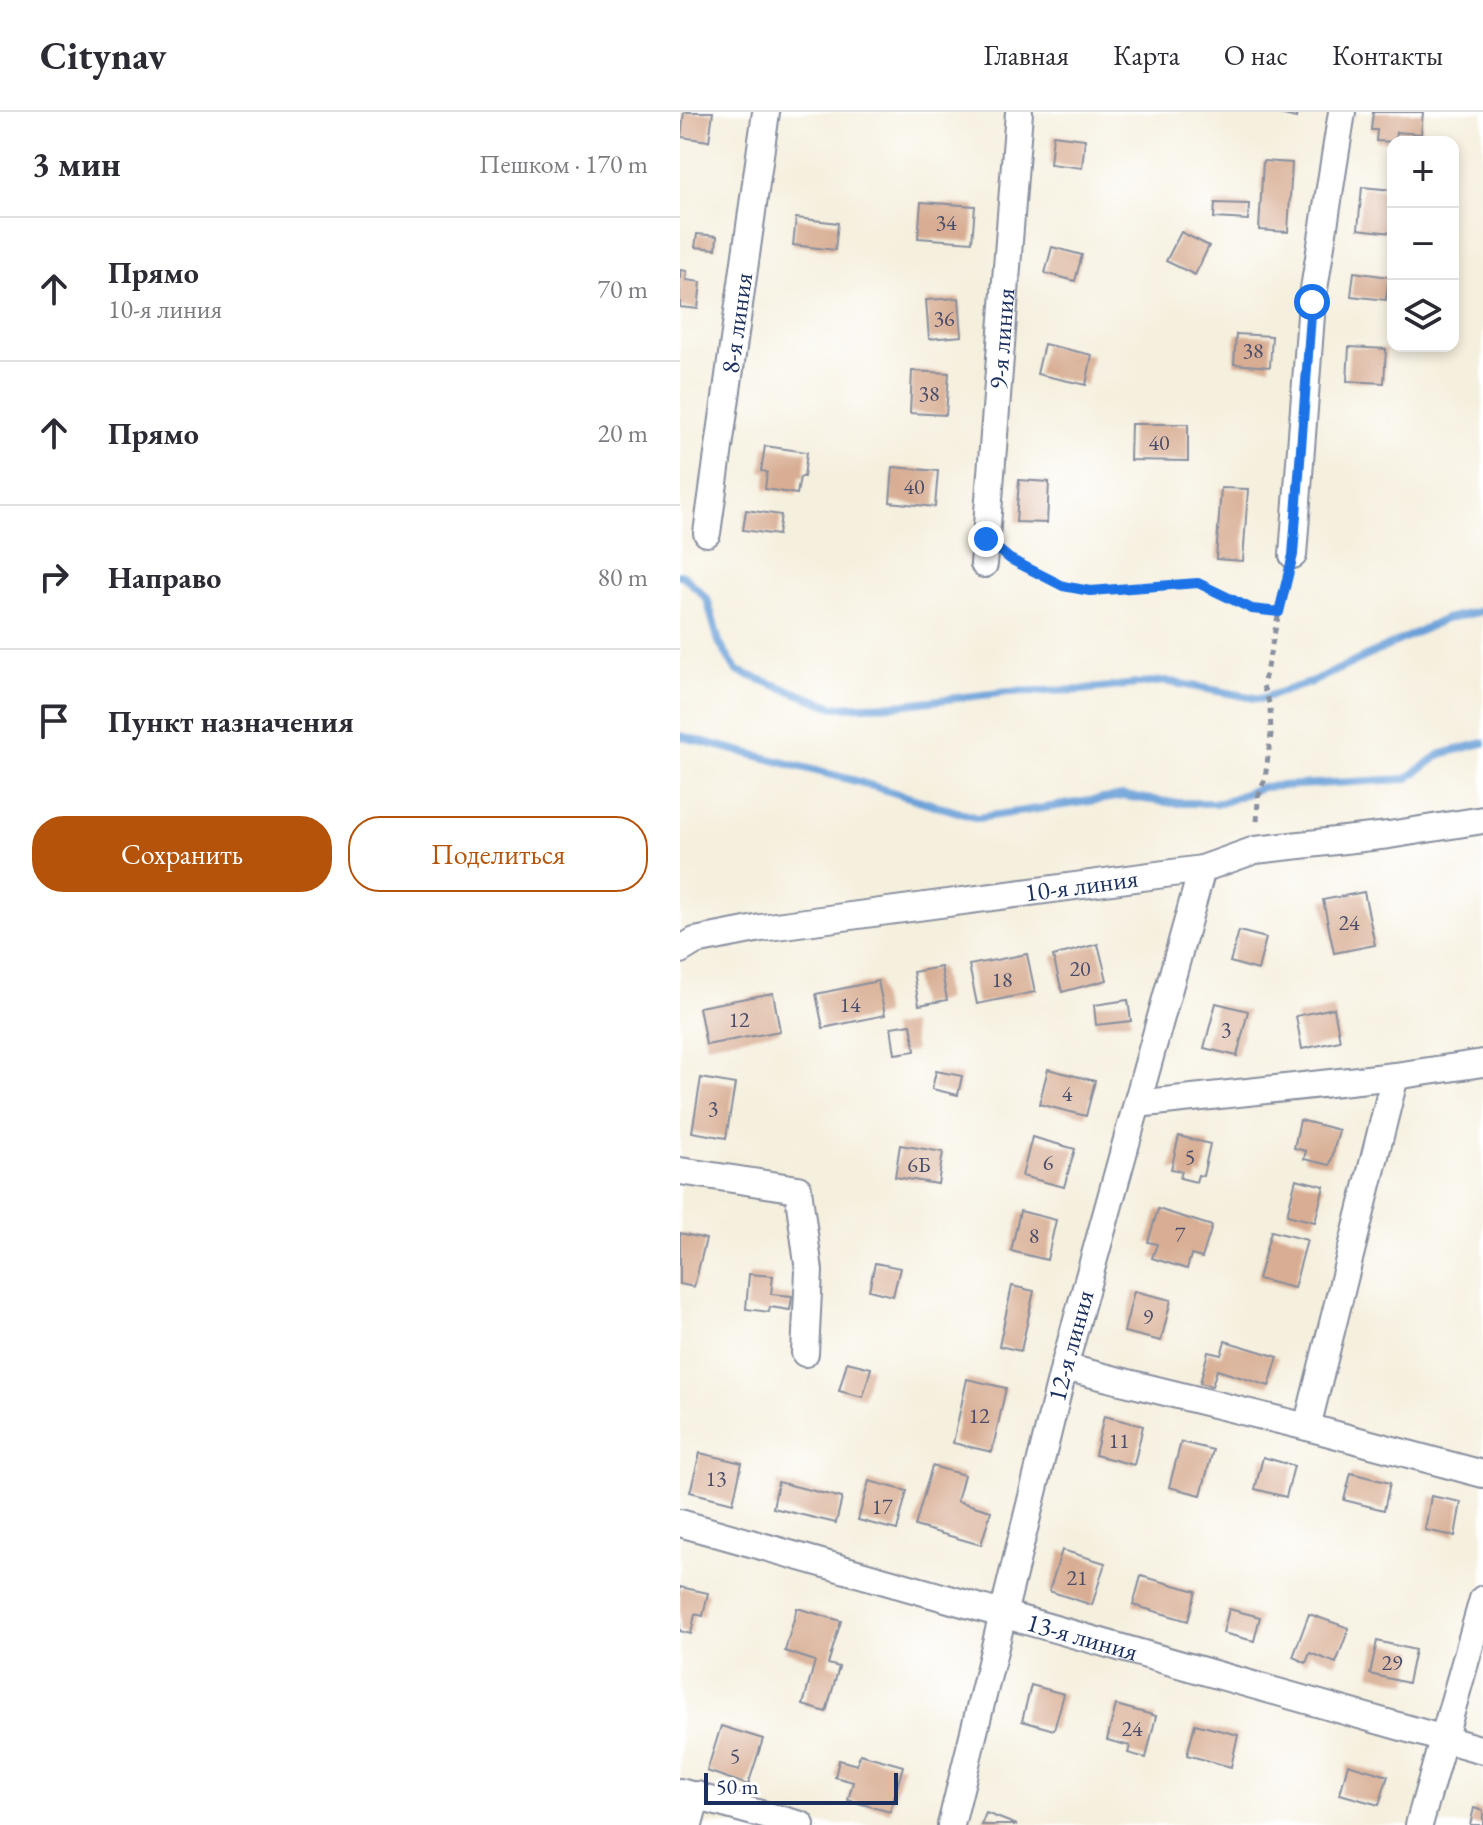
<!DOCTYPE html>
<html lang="ru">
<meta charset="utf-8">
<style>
:root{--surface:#fff;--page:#f2f2f3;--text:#2b2b33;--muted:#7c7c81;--line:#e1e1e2;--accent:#b45309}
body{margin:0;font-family:"EB Garamond",serif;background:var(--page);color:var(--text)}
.controls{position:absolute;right:24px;top:24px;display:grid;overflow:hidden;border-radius:16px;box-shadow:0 4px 12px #0003}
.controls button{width:72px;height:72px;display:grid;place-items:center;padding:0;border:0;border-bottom:2px solid var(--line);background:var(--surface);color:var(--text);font:40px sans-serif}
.scale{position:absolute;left:24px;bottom:20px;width:194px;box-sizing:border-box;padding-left:8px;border:4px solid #1b2f5e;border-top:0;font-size:22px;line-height:28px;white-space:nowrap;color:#1b2f5e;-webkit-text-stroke:6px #fff;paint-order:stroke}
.stop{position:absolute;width:24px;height:24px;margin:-18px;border:6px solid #1a73e8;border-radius:50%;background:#fff}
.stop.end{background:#1a73e8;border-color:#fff;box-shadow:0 2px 8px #0008}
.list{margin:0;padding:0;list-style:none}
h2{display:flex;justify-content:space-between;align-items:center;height:104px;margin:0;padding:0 32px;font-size:34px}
h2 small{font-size:26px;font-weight:400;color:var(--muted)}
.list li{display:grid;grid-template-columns:52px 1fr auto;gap:24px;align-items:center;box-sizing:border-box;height:144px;padding:0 32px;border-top:2px solid var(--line)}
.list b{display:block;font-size:30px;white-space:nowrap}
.list p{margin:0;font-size:26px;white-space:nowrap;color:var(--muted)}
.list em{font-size:26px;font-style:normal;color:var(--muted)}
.actions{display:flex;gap:16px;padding:24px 32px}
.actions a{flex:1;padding:18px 0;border:2px solid var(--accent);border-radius:32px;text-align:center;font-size:28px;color:var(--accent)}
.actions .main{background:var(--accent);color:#fff}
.icon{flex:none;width:44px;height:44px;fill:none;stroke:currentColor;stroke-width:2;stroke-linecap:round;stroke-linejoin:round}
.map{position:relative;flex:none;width:803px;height:1713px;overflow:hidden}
header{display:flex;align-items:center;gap:48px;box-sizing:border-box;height:112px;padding:0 40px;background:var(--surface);border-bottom:2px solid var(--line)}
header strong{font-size:38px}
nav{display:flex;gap:44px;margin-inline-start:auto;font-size:28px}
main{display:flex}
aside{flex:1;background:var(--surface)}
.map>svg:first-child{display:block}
</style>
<header>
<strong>Citynav</strong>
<nav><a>Главная</a><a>Карта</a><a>О нас</a><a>Контакты</a></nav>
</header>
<main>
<aside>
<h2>3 мин<small>Пешком · 170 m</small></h2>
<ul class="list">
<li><svg class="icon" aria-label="ahead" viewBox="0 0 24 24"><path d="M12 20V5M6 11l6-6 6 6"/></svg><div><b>Прямо</b><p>10-я линия</p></div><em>70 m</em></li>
<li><svg class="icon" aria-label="ahead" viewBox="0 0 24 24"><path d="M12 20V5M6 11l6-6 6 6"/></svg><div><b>Прямо</b></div><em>20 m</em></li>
<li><svg class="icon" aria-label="right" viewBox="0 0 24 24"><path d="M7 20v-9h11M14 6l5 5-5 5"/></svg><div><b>Направо</b></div><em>80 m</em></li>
<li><svg class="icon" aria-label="arrive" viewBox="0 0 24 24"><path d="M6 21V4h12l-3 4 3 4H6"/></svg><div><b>Пункт назначения</b></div></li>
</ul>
<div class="actions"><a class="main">Сохранить</a><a>Поделиться</a></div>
</aside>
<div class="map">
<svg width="803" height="1713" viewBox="0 0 803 1713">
<rect width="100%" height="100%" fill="#fff"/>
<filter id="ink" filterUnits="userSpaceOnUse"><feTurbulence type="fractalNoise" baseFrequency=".0125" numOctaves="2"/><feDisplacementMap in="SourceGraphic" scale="16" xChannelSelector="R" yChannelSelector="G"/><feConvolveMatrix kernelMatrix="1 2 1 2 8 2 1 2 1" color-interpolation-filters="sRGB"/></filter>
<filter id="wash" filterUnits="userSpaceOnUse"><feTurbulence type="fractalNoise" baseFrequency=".006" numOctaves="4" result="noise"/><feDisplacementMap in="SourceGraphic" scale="32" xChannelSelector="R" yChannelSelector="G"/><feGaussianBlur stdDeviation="1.8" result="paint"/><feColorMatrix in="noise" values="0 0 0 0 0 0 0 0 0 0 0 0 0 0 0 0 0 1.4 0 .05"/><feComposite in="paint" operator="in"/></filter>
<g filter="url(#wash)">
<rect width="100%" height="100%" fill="#f5efdd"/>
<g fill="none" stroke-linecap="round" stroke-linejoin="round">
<path stroke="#6ba0d8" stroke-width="8" d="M0,463L4,464L27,487L39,530L57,559L154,595L217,593L328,580L401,578L485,569L580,587L632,570L765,507L803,499
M0,624L176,669L297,706L443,684L494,691H541L582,675L726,667L761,642L803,631"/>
</g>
<g id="blocks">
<path fill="#d8ad93" d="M4,0H33L29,29L1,25Z
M592,0H617L616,6Z
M693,0H743L741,22L716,20L715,30L696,29L697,18H691Z
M373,23L405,27L402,56L370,52Z
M583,49L612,51L608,120L579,118Z
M682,75L713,78L711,121L678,117Z
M241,90L295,94L292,130L238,126Z
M535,91L569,92L568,108L534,106Z
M116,106L158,111L155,138L113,133Z
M501,120L529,134L515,163L486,149Z
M17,122L37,124L36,137L15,135Z
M372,135L402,143L395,169L365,161Z
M0,158L7,159L6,168L21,170L18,197L0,195Z
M674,160L709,165L706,188L671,184Z
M279,186L282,224L249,227L246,188Z
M556,222L592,224L590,255L554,252Z
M364,232L412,243L406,273L357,262Z
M669,235L706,237L704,271L667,269Z
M232,259L269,261L266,303L230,301Z
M451,312H508V349L450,348Z
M85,334L127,340L124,365H120L117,382L85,377L87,360L81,359Z
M213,355L258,359L255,395L210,390Z
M339,368L369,370L367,411L336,410Z
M541,376L568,377L563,449L536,447Z
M66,398L101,403L98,423L63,418Z
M684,780L695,833L654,841L643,788Z
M559,819L586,826L578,858L550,850Z
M418,832L427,868L382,880L373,844Z
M347,842L355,880L297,892L289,853Z
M261,855L267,888L239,893L233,860Z
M198,869L205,903L143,916L136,882Z
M93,881L100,919L26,933L19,895Z
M448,888L451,909L416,913L414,893Z
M536,891L568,899L557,944L524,936Z
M654,896L660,929L622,937L616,904Z
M231,912L235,939L215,942L211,915Z
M368,957L415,969L406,1004L359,992Z
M256,959L282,964L278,983L252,977Z
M21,966L55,972L46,1026L12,1020Z
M620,1008L659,1018L650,1053L624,1047L626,1039L614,1036Z
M499,1024L530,1032L523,1064L518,1063L516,1070L500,1066L502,1059L491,1057Z
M352,1025L395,1037L384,1075L342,1064Z
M220,1033L263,1040L258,1072L215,1065Z
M616,1067L644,1074L635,1110L607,1103Z
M478,1097L532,1114L522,1146L511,1143L507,1157L472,1146L477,1132L468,1130Z
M340,1099L376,1108L367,1148L331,1139Z
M591,1119L627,1128L614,1176L578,1167Z
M0,1121L26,1127L14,1175L0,1172Z
M195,1151L220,1156L213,1184L189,1178Z
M69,1162L93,1164L91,1182L112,1184L110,1198L90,1195L89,1200L66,1197Z
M332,1174L354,1179L341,1239L319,1234Z
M454,1179L491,1188L481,1229L444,1220Z
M545,1229L598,1245L589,1274L537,1258L532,1274L520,1271L528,1240L541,1243Z
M167,1250L191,1256L183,1285L159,1279Z
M287,1267L326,1276L312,1340L273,1331Z
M424,1304L463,1314L454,1353L415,1343Z
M501,1330L533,1338L521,1383L489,1375Z
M20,1341L62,1351L53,1391L10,1380Z
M583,1345L614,1354L606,1385L575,1377Z
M252,1354L284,1363L277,1389L311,1399L301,1433L235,1414Z
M671,1361L710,1371L704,1398L664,1388Z
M189,1369L227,1379L217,1418L178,1408Z
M98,1370L162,1386L156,1411L93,1396Z
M751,1384L781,1390L775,1424L745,1418Z
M382,1438L425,1451L412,1493L369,1479Z
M461,1464L516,1479L508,1509L453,1493Z
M0,1475L28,1481L23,1504L15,1502L11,1522L0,1519Z
M117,1496L161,1509L148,1552L159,1555L146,1600L123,1593L135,1549L105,1539Z
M549,1497L580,1505L574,1529L543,1521Z
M629,1502L669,1516L656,1551L630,1541L626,1551L613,1545Z
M697,1529L735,1538L728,1571L690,1562Z
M351,1573L384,1582L374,1618L342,1609Z
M436,1593L476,1604L466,1646L448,1641L450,1634L427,1628Z
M515,1612L558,1623L551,1655L507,1643Z
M41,1614L83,1627L68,1673L27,1659Z
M180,1642L223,1654L210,1700L168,1688L173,1670L155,1665L159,1648L177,1653Z
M668,1652L708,1664L699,1693L660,1682Z
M794,1696L803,1699V1713H790Z
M306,1701L337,1713H301Z"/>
</g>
</g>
<g filter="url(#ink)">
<use href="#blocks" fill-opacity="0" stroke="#888f9e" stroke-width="2"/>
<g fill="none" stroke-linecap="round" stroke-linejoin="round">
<g stroke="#888f9e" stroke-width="30">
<g id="minor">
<path id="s1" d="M27,421L86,0"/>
<path d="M613,443L632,190L662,0"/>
<path id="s2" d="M304,452L339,0"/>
<path id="s3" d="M0,838L15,829L81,816L522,757L575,738L709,723L803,708"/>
<path d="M457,992L715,964L803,951"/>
<path d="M0,1059L118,1077L129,1159L125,1241"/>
<path d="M384,1255L627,1315L803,1362"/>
<path d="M627,1315L715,964"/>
<path id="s4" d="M0,1411L803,1638"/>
<path d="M0,1680L121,1713"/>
<path d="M9,1713L17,1683"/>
<path id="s5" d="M271,1713L384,1255L522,757"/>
<path d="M739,1713L803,1487"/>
</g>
</g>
<path stroke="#888f9e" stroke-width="5" stroke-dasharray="6 6" stroke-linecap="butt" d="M329,445L383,474L410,479L518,471L572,497L599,500L583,574L590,593L591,622L585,667L578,685L577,713
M599,500L607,466"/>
<use href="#minor" stroke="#fff" stroke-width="26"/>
</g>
</g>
<g fill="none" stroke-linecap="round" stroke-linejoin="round" filter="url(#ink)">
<path stroke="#1a73e8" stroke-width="10" d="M306,427L330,447L383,474L410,479L518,471L572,497L599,500L613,443L632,190"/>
</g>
<g text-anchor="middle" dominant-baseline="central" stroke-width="6" stroke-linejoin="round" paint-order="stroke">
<g font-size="22" fill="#4a4e6b">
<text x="266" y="110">34</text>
<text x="264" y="206">36</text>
<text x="573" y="238">38</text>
<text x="249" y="281">38</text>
<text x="479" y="330">40</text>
<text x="234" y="374">40</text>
<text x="669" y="810">24</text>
<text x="400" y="856">20</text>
<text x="322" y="867">18</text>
<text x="170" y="892">14</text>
<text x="59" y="907">12</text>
<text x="546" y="917">3</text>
<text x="387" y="981">4</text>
<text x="33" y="996">3</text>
<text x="510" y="1044">5</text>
<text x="368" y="1050">6</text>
<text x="239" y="1052">6Б</text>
<text x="500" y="1122">7</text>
<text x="354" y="1123">8</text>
<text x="468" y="1204">9</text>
<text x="299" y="1303">12</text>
<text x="439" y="1328">11</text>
<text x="36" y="1366">13</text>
<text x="202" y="1394">17</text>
<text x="397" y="1465">21</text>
<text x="712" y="1550">29</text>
<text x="452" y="1616">24</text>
<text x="55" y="1643">5</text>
</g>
<g font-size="26" fill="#1b2f5e" stroke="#fff">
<text stroke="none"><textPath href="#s1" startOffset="212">8-я линия</textPath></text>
<text stroke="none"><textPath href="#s2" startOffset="226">9-я линия</textPath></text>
<text stroke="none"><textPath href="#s3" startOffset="408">10-я линия</textPath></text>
<text stroke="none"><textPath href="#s5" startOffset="494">12-я линия</textPath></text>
<text stroke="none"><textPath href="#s4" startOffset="418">13-я линия</textPath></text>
</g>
</g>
</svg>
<div class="controls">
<button>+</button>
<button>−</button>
<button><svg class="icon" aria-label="layers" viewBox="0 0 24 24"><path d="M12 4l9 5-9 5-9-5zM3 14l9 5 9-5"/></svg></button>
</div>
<div class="scale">50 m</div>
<div class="stop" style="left:632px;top:190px"></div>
<div class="stop end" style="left:306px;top:427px"></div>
</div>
</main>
